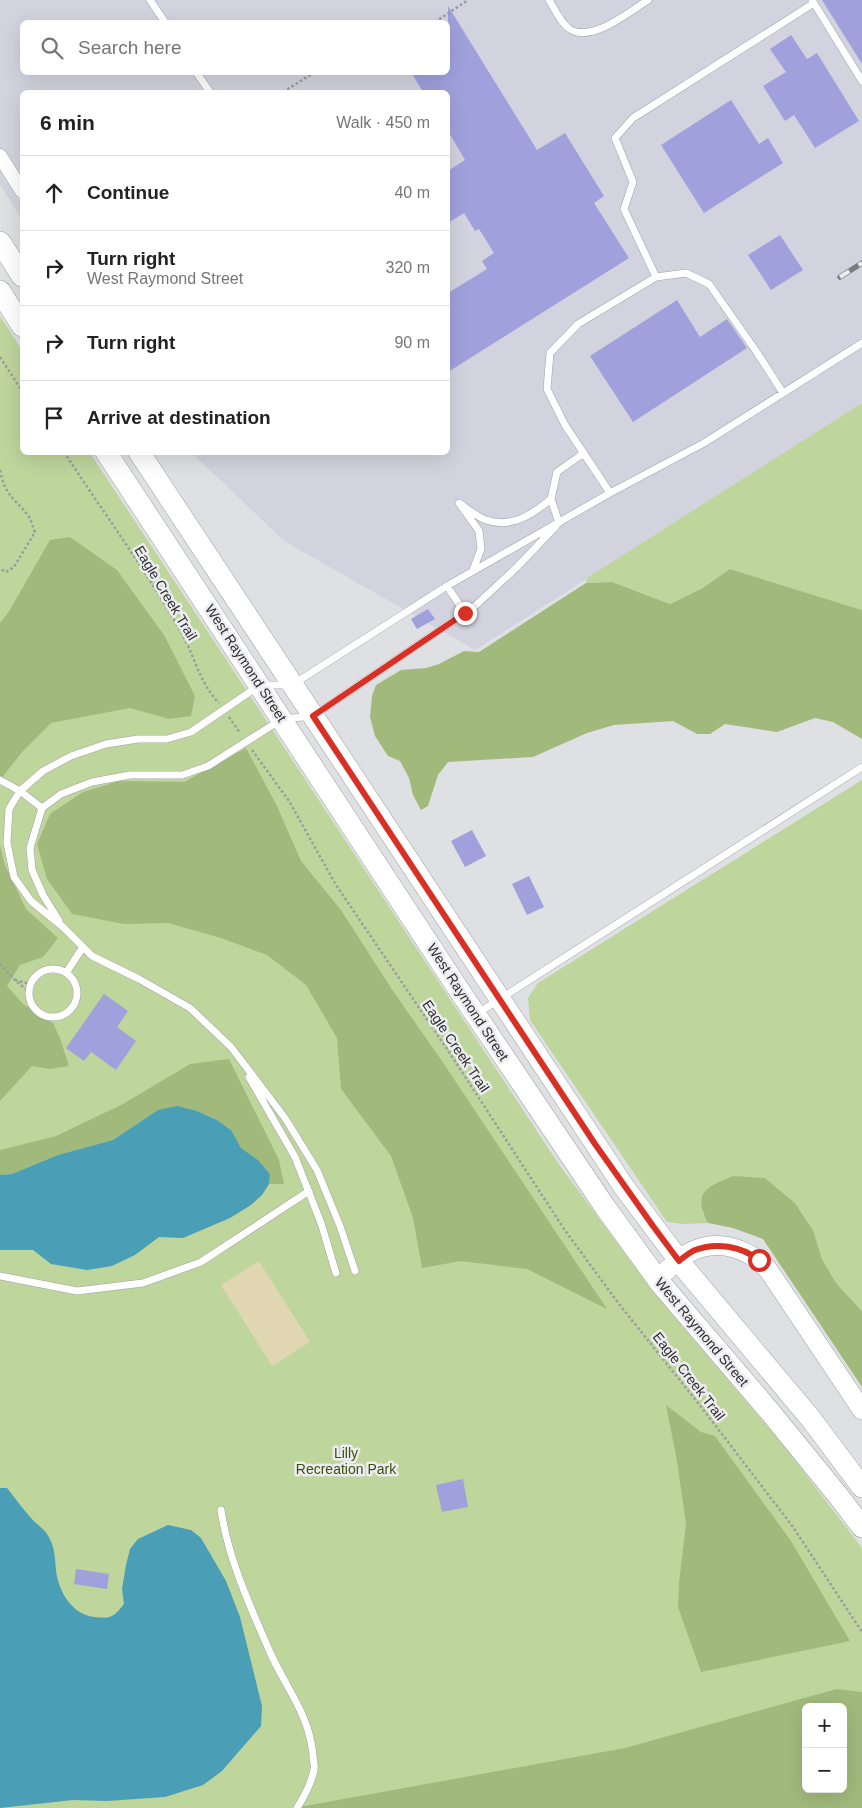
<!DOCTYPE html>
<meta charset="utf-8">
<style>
:root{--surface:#fff;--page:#f6f6f6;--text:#222;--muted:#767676;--line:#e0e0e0}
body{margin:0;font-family:Arial,sans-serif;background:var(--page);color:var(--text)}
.controls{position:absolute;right:15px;bottom:15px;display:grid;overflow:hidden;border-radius:8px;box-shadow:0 5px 20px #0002}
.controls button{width:45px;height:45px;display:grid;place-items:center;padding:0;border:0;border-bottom:1px solid var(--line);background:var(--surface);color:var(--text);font:25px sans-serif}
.stop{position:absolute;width:15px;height:15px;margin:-11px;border:4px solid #d93025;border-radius:50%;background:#fff}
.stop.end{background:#d93025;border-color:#fff;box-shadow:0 1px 5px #0008}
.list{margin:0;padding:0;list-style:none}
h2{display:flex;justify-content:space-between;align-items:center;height:65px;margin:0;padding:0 20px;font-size:21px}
h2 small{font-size:16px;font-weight:400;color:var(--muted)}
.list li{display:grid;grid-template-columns:32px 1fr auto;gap:15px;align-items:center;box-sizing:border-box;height:75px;padding:0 20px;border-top:1px solid var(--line)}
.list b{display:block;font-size:19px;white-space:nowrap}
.list p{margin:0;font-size:16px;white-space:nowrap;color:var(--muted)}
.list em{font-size:16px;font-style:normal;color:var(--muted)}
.icon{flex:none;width:28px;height:28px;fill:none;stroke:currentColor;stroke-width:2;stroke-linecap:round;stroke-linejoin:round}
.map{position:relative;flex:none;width:862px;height:1808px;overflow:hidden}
.search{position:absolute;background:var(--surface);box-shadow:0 5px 20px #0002;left:20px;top:20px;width:430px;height:55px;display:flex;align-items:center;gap:12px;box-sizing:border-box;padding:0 18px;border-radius:8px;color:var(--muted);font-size:19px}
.panel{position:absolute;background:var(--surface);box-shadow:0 5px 20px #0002;left:20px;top:90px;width:430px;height:365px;border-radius:8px}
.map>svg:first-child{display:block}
</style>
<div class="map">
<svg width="862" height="1808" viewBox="0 0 862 1808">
<rect width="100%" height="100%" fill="#dfe0e3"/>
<path fill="#d2d3de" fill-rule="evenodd" d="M0,0H862V403L475,650L284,541L192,453L448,452V92H22V220L0,184ZM22,22H448V72H22Z"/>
<path fill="#bed59c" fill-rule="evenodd" d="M0,316L22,350V452L90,453L558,1163L654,1293L784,1446L862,1548V1808H0ZM806,1707H843V1789H806Z
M862,403V610L730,569L701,589L670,604L612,582L586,583L587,578Z
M862,780V1311L836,1283L822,1259L813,1230L795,1203L765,1178L702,1211L708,1223L683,1224L667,1222L530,1020L528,998L538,983Z"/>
<path fill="#a1ba7c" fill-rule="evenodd" d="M70,537L117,570L164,635L195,696L191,716L169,719L130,708L51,723L23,751L0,780V623L8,613L50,540Z
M730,569L862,610V739L833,722L815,718L777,732L725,724L710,734H697L673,721L614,725L587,733L533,757L448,762L438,775L428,806L421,810L413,795L409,778L400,761L388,756L375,736L370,717L372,696L376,685L401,670L426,668L439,664L464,651L479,652L586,583L612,582L670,604L701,589Z
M246,748L277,806L301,861L341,910L391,988L444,1064L607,1309L527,1269L461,1261L422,1268L413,1218L391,1156L341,1089L337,1038L306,985L267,955L221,938L168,923L124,924L72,914L47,879L37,844L50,814L83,792L119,781L184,782Z
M0,845L5,865L26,909L58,938L43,957L20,965L7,986L23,1004L53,1023L60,1038L69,1066L49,1069L32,1066L0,1101Z
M229,1059L279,1160L284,1184H269L270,1174L258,1160L241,1148L230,1129L217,1120L197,1111L177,1107L158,1110L113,1140L58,1155L12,1174L0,1175V1150L56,1136L123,1104L190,1064Z
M733,1176L765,1178L795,1203L813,1230L822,1259L836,1283L862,1311V1387L763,1239L733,1228L708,1223C692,1192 707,1187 733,1176Z
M666,1405L701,1432L715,1436L791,1541L850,1641L701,1672L678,1607L679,1583L686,1524L677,1461Z
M837,1689L862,1692V1808H294L625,1748ZM806,1707H843V1789H806Z"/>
<path fill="#e0d7b2" d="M259,1261L310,1342L272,1366L221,1285Z"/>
<path fill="#4a9eb6" d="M177,1106L197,1111L217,1120L231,1130L241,1148L258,1160L270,1174L269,1184L262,1195L251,1205L230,1218L183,1238L159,1237L135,1255L112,1266L87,1270L51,1264L33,1250H0V1175L12,1174L58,1155L113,1140L158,1110Z
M0,1488H7C15,1498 22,1508 31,1518C36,1524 43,1528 47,1534C55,1546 55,1558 56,1571C59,1592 72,1615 95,1617C111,1619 114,1617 124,1604L122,1589L126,1565L130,1549L138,1539L168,1525L191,1530L201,1538L226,1581L240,1617L262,1706L261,1726L222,1771L203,1785L165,1797L107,1801L73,1800L0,1808Z"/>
<path fill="#a0a0dd" d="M822,0H862V64Z
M448,6L537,150L565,133L604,196L594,203L629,258L448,372V293L487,269L482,261L494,253L479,229L475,231L464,213L448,223V171L465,160L448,131V92H423L411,72H448Z
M791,35L807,59L817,53L859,121L815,148L794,115L785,121L763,86L786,72L770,49Z
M731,100L759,144L768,138L783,163L704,213L661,145Z
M780,235L803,270L771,290L748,255Z
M677,300L700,337L727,319L747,348L633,422L590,356Z
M428,609L435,619L417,629L411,619Z
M472,830L486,856L465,867L451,841Z
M529,876L544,907L527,915L512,884Z
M104,994L128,1011L117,1027L136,1041L116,1070L91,1052L84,1061L66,1048Z
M463,1479L468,1507L442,1512L436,1485Z
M76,1569L109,1574L107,1589L74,1584Z"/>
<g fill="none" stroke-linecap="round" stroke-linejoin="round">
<g stroke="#a1a1a5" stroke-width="8">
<path id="lane" d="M150,0L165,22
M549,0C554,8 560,21 567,27C588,46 629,12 648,0
M812,0L862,81
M196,72L210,92
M656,277L624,209L633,182L615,138L633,118L814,3
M610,493L565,425L547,389L550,353L578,324L656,277L686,273L709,284L756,351L783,393
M559,523L551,499L557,472L584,453
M473,570L481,549L479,531L459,503C468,509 477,517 486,520C511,529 533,514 551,499
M447,586L465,613
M0,780L20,791L42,808
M59,921L43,895L32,870L30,848L42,808L61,794L92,782L130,775H182L208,766L282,719L313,716L475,606L517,567L556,526
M29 993a24 24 0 1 1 48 0a24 24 0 1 1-48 0Z
M66,973L83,947
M478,1013L862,767
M249,1077L295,1157L321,1223L336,1273
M355,1271L340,1226L317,1170L285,1118L231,1047L190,1008L139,979L92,956L63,927L31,901L14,877L7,843L9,809L20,791L43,771L71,756L106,744L138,739H167L191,732L260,685H292L447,586L610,493L704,443L862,343
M0,1276L77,1291L143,1283L201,1262L309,1191
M221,1510C228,1558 250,1606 269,1650C285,1687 309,1713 313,1755C313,1760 315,1765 314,1770C311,1784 304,1797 297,1808"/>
</g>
<g stroke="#a1a1a5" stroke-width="15">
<path id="street" d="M0,156L22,191"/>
</g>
<g stroke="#a1a1a5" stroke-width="20">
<path id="secondary" d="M657,1279C668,1270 683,1254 695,1250C721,1239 752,1250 769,1271L862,1410"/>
</g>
<g stroke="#a1a1a5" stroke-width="22">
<path id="primary" d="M0,242L22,276
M0,291L22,326
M106,452L457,987L605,1207L661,1284L771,1413L840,1498L862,1527
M139,452L624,1187L687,1271L811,1419L862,1487"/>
</g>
<path stroke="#9b9c9e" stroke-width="2.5" stroke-dasharray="2.5 2.5" stroke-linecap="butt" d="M435,22L468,0
M283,92L315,72
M0,357L22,391
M64,452C103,512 146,570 181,632C195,656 198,681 219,703
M0,470C5,495 12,496 27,514C31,518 32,526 35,532L14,567L6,572L0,569
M229,717L240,733
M252,750L289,801L336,885L449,1052L564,1229L619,1304L702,1408L793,1527L862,1632
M0,964L14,979L29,992
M15,980L30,984"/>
<use href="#lane" stroke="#fff" stroke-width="7"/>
<use href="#street" stroke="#fff" stroke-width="14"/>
<use href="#secondary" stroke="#fff" stroke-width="19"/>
<use href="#primary" stroke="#fff" stroke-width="21"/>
<g stroke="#7c7d7f" stroke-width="5.5">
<path id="rail" d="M840,277L862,263"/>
</g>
<use href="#rail" stroke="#ededf1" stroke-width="4" stroke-dasharray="11" stroke-linecap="butt"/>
</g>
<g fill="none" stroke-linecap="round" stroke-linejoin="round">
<path stroke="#d93025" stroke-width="6" d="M465,613L313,716L595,1144L653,1226L679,1261C684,1257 690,1252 695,1250C716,1242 741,1246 759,1260"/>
</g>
<g text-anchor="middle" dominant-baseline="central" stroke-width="5" stroke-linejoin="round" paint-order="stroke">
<g font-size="14" fill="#2d2d2e" stroke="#ededf1">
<text transform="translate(166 593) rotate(59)">Eagle Creek Trail</text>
<text transform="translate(246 663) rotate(57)">West Raymond Street</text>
<text transform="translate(468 1002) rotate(57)">West Raymond Street</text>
<text transform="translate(456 1046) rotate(56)">Eagle Creek Trail</text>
<text transform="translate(702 1332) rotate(50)">West Raymond Street</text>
<text transform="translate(689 1376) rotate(52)">Eagle Creek Trail</text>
</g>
<g font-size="14" fill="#3a4f09" stroke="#ededf1">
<text x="346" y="1453">Lilly<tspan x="346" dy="16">Recreation Park</tspan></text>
</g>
</g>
</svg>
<div class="controls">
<button>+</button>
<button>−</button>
</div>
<div class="stop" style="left:759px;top:1260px"></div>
<div class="stop end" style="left:465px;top:613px"></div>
<div class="search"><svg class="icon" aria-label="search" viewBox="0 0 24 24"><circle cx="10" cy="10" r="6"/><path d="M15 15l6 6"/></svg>Search here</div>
<section class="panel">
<h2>6 min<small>Walk · 450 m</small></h2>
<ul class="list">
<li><svg class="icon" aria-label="ahead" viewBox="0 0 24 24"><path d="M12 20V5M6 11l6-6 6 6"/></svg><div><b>Continue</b></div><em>40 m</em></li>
<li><svg class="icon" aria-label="right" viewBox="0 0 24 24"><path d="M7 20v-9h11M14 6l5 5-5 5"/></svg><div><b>Turn right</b><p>West Raymond Street</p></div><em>320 m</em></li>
<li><svg class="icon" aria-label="right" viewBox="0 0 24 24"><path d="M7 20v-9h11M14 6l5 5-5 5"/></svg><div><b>Turn right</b></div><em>90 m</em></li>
<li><svg class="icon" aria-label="arrive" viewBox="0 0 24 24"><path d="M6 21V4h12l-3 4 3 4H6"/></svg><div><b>Arrive at destination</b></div></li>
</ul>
</section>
</div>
